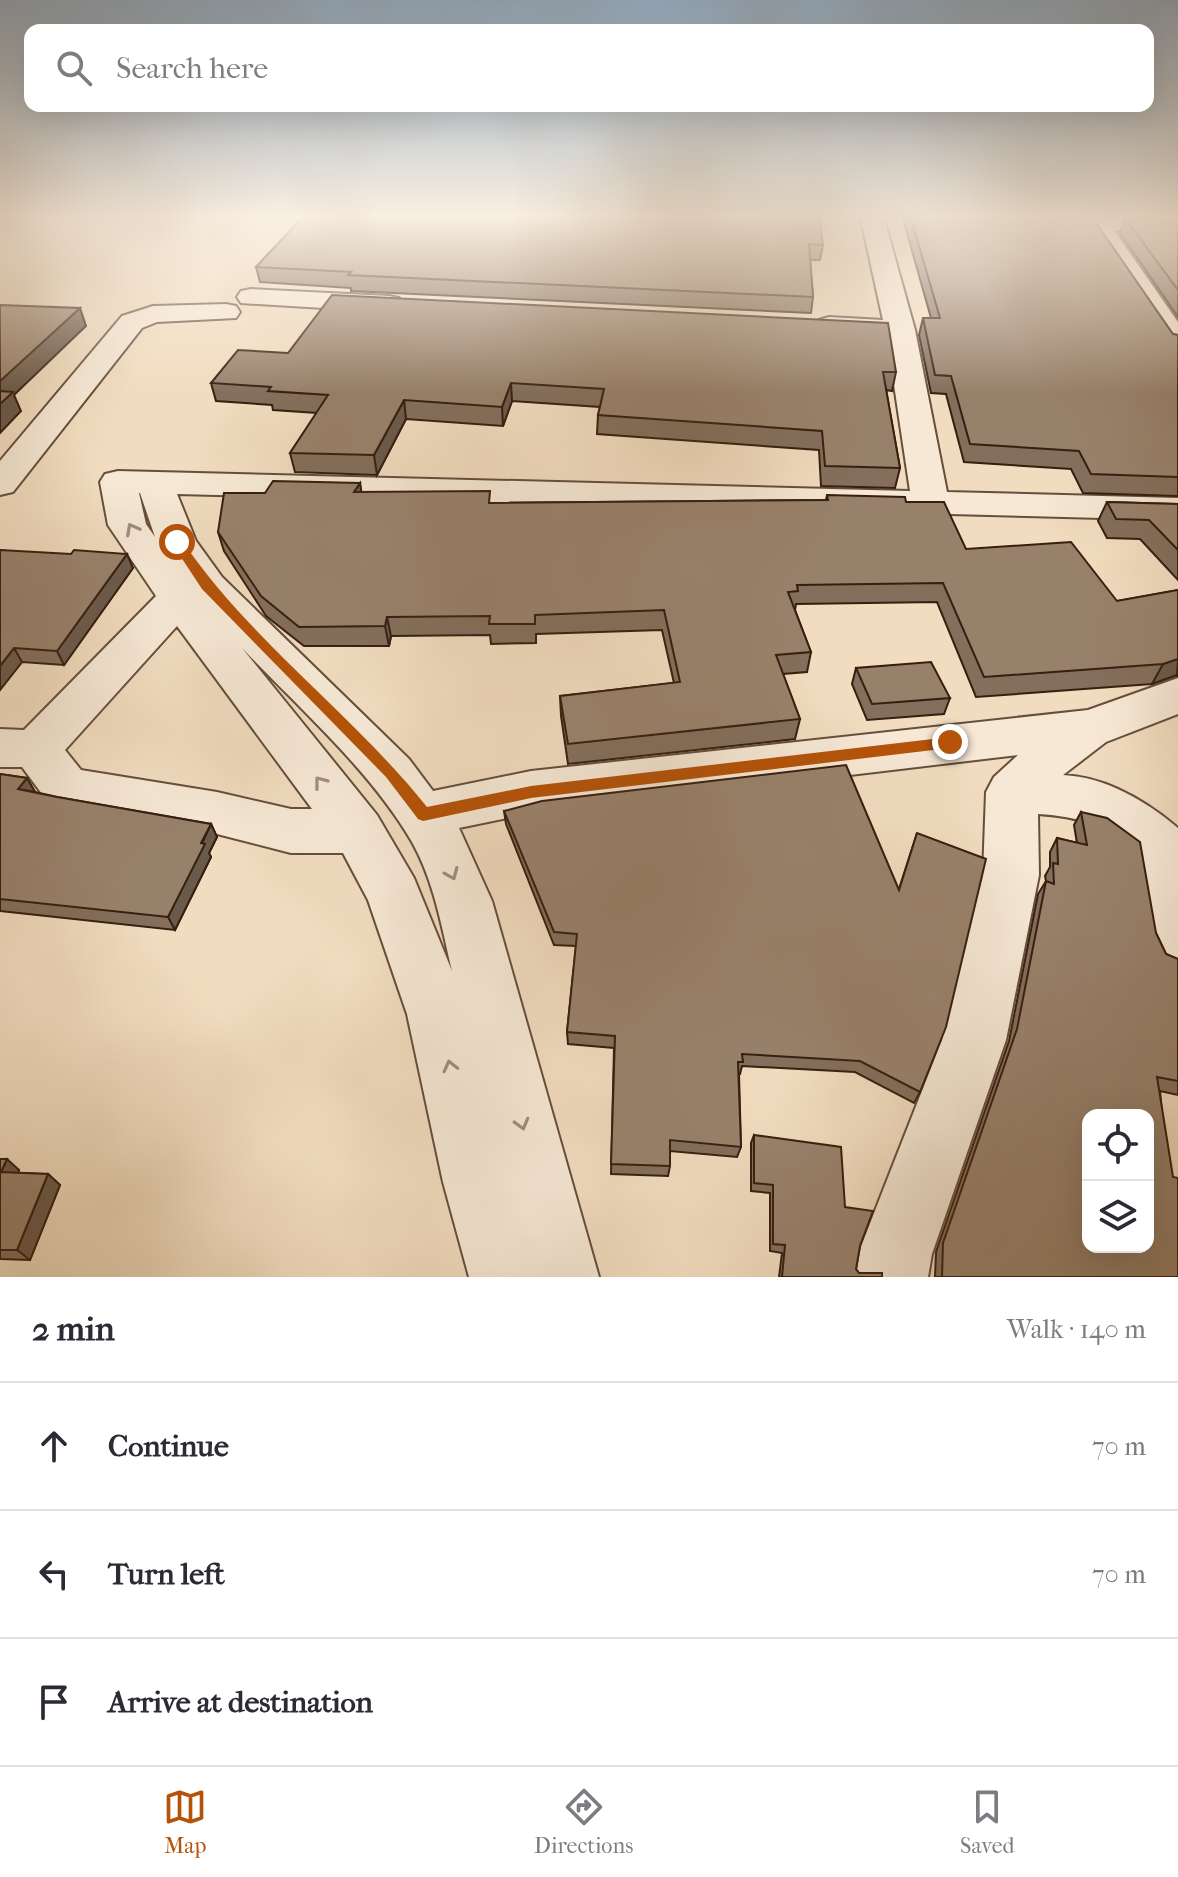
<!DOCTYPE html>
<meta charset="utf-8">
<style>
:root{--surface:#fff;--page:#f2f2f3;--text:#2b2b33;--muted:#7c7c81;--line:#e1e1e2;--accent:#b45309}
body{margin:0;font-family:"IM FELL French Canon",serif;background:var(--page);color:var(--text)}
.controls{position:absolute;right:24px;bottom:24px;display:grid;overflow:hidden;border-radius:16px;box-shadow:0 8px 32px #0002}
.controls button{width:72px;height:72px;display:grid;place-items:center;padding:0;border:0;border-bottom:2px solid var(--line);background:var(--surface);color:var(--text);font:40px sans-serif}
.stop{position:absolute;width:24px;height:24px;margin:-18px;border:6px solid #b45309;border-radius:50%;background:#fff}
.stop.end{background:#b45309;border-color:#fff;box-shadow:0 2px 8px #0008}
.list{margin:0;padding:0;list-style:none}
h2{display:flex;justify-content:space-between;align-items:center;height:104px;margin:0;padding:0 32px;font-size:34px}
h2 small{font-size:26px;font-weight:400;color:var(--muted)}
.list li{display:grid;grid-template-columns:52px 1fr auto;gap:24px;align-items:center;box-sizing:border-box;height:128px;padding:0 32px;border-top:2px solid var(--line)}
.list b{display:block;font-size:30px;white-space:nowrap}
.list em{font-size:26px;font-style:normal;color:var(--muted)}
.icon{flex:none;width:44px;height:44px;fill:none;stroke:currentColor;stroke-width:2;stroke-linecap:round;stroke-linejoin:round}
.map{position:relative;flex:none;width:1178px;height:1277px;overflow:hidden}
.search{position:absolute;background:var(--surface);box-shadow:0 8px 32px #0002;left:24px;right:24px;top:24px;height:88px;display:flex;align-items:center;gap:20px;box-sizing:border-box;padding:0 28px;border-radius:16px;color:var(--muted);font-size:30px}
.sheet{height:488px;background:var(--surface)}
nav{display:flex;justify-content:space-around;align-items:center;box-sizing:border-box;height:112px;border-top:2px solid var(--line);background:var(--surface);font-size:22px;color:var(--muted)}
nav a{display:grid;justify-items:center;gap:4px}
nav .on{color:var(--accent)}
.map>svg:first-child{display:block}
</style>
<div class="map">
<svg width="1178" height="1277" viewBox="0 0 1178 1277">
<rect width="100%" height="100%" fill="#f1dcbf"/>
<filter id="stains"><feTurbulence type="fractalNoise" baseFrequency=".0025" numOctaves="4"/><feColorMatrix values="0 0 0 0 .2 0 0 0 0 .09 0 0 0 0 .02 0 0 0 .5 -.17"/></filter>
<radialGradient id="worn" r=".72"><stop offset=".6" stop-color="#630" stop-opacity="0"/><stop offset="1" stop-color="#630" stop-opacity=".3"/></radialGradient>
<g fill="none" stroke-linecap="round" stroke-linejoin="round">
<g stroke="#664e3c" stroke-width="4">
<path id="minor" d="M860,215H883L915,330L947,492L1178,498V520L177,494L196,541L222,577L409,759L433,791L531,771L1088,710L1178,678V714L1106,742L1063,775C1106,777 1146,801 1178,828V972L1157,964L1149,945L1134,854C1102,824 1081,817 1038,814L1039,875L1006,1040L932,1254L928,1277H854L858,1254L942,1040L983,875L986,792L994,777L1018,755L531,813L459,828L492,901L599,1277H469L443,1182L407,1014L368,900L343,853H291L217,834L66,808L48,802L22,767H0V729L24,730L156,596L108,525L100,482L105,474L118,471L910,491L887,338L819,332L815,326L819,320L829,317L883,320ZM139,493H140L155,537L146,524ZM177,626L312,809H291L217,792L81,770L65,750ZM242,648C299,708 370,770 412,842C434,881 442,928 452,971L414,878L377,815Z
M944,215H1103L1178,219V233L1114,230L1178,322V352L1168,349L1089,229L956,222L948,220Z
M251,289L389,296L399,298L403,304L399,310L389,312L241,303L237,297L241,291Z
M226,304L236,306L240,312L236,318L157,322L142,328L13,492L0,495V461L122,316L153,306Z"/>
</g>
<use href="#minor" fill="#f6e8d5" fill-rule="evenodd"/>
</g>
<path fill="#836f5c" stroke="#371e10" stroke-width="2" d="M305,215L823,245L820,260H810L813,297L811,313L351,291V288L260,282L256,267Z
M904,215H1057L1173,334L1178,335V496L1083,493L1071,469L964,462L946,394L931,393L919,335L923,318H931L903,219Z
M1143,215H1178V217Z
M1125,218L1178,221V317L1120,233Z
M288,353L896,372L892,391L886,390L900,468L895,488L821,486L819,450L597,434L598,415L600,407L512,401L503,426L406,419L377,475L295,472L290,453L317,413L273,410L272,405L216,401L211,383Z
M360,483L361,492L491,503L826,500L827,495L906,502L966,549L1117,601L1178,590V677L1177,675L1152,684L976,697L937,602L796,604L795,610L811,652L807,672L783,674L800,719L795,739L568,764L561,716L560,696L674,683L662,630L536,634V643L491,644L490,635L391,636L389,646H304L266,616L224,551L218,532Z
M1107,502L1178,504V580L1140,539L1107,538L1098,521Z
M0,550L133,568L64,665L22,662L0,690Z
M856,668L950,698L944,714L867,720L852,684Z
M0,774L27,778L35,792L57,797L211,824L217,837L209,853L211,857L175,930L0,911Z
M504,811L899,889L917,833L920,1092L914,1103L855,1072L742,1066L740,1074H739L741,1147L737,1157L670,1151V1166L668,1176L611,1174L614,1048L568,1044L567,1032L576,946L554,945L506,824Z
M1081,812L1156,933L1166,954L1178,959V1095L1160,1091L1178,1277H935L936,1252L1009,1041L1038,894L1046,881L1045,876L1050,867V852L1057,838L1077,843L1074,825Z
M754,1135L845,1207L860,1246L856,1269L859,1273L882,1277H779L782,1253L770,1251V1193L751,1191V1143Z
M0,1159L19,1170L18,1173L48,1174L60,1185L30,1260L0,1259Z"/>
<path fill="#6a5a4b" stroke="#371e10" stroke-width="2" d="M80,308L86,326L14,395L21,411L0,433V381Z
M511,383L512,401L503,426L502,407Z
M404,400L406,419L377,475L374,455Z
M360,483L363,502L354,492Z
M127,554L133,568L64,665L57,651Z
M387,617L391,636L389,646L385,626Z
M14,648L22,662L0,690V666Z
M1178,659L1177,675L1152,684L1163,664Z
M27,778L35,792L18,789Z
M211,824L217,837L209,853L211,857L175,930L168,917Z
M7,1159L19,1170L14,1183L1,1172Z
M48,1174L60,1185L30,1260L17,1250Z"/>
<path fill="#98816b" stroke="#371e10" stroke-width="2" fill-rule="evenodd" d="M305,215H819L823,245L809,244L813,297L348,275L351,272L256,267Z
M910,215H1057L1092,217L1173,334L1178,335V477L1091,474L1079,451L970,444L951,376L935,375L923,318H940Z
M1125,218L1178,221V290Z
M332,295L888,323L896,372H883L900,468L825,466L822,431L598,415L604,389L511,383L502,407L404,400L374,455L290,453L328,395L268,391L271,387L211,383L238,350L288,353Z
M0,305L80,308L0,381Z
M0,391L13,392L0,404Z
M273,481L360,483L354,492L490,491L489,503L828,500L827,495L905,497L906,502H944L966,549L1071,542L1117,601L1178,590V659L1163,664L984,677L943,583L797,585L798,591L788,592L811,652L776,655L800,719L568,744L560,696L680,682L664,610L535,615V624H489L490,616L387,617L385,626L299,627L261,596L218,532L224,493H265Z
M1107,502L1178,504V550L1149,520L1116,519Z
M0,550L71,554L74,550L127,554L57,651L14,648L0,666Z
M931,662L950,698L872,704L856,668Z
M846,765L899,890L917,833L986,859L946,1027L920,1092L860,1061L742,1054L743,1062H738L741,1147L670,1140V1166L611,1164L615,1036L567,1032L577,934L554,932L504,811L542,801Z
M0,774L27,778L18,789L57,797L211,824L201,843L205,844L168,917L0,899Z
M1081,812L1107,818L1140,842L1156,933L1166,954L1178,959V1081L1157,1077L1173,1177L1178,1178V1277H942L943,1243L1017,1029L1046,881L1054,884L1053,863L1058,864L1057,838L1087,845ZM1088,1115H1148V1247H1088Z
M754,1135L841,1147L845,1207L873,1211L860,1246L856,1269L859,1273H882V1277H782L785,1245L773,1244V1185L754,1183Z
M0,1159H7L1,1172L48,1174L17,1250H0Z"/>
<defs><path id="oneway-chevron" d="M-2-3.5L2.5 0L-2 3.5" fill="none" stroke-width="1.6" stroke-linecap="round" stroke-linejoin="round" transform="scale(2)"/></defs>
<g stroke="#a08d7c">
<use href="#oneway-chevron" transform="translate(132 529) rotate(-118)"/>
<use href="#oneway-chevron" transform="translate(320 782) rotate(-128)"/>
<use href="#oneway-chevron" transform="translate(452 874) rotate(67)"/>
<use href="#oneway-chevron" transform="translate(450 1066) rotate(-104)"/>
<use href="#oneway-chevron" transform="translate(522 1124) rotate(75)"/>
</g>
<linearGradient id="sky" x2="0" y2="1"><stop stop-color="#92aac0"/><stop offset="0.55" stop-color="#f9efe2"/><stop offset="1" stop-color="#f9efe2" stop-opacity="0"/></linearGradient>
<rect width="1178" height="393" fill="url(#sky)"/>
<path fill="#b45309" d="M177,538L181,539C249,640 351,712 427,807L531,786L950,737L957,742L950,748L531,798L423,821L418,819L386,777L202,589L171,542Z"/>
<rect width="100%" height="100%" filter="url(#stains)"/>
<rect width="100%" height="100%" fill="url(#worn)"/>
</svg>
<div class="controls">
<button><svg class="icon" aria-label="locate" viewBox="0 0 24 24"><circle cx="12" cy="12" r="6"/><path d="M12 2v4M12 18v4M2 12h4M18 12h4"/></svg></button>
<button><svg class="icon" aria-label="layers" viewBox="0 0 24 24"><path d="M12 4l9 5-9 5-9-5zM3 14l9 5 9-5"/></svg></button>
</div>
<div class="stop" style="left:177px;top:542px"></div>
<div class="stop end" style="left:950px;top:742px"></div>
<div class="search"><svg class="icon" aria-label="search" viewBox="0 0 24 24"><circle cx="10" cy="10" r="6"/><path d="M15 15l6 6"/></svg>Search here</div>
</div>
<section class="sheet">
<h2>2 min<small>Walk · 140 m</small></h2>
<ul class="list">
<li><svg class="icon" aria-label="ahead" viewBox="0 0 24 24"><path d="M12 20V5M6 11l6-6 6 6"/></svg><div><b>Continue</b></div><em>70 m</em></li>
<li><svg class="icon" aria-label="left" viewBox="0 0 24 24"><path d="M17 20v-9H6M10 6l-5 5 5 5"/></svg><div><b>Turn left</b></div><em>70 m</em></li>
<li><svg class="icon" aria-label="arrive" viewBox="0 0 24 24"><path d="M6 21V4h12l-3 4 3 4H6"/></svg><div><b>Arrive at destination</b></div></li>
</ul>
</section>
<nav>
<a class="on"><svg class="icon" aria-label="map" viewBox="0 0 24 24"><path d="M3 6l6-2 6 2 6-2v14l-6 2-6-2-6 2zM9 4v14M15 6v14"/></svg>Map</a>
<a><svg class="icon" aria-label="directions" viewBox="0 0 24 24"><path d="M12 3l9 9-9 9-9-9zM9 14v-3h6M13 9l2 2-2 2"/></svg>Directions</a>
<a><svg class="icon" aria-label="saved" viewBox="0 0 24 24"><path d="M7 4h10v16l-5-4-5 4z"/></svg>Saved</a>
</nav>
